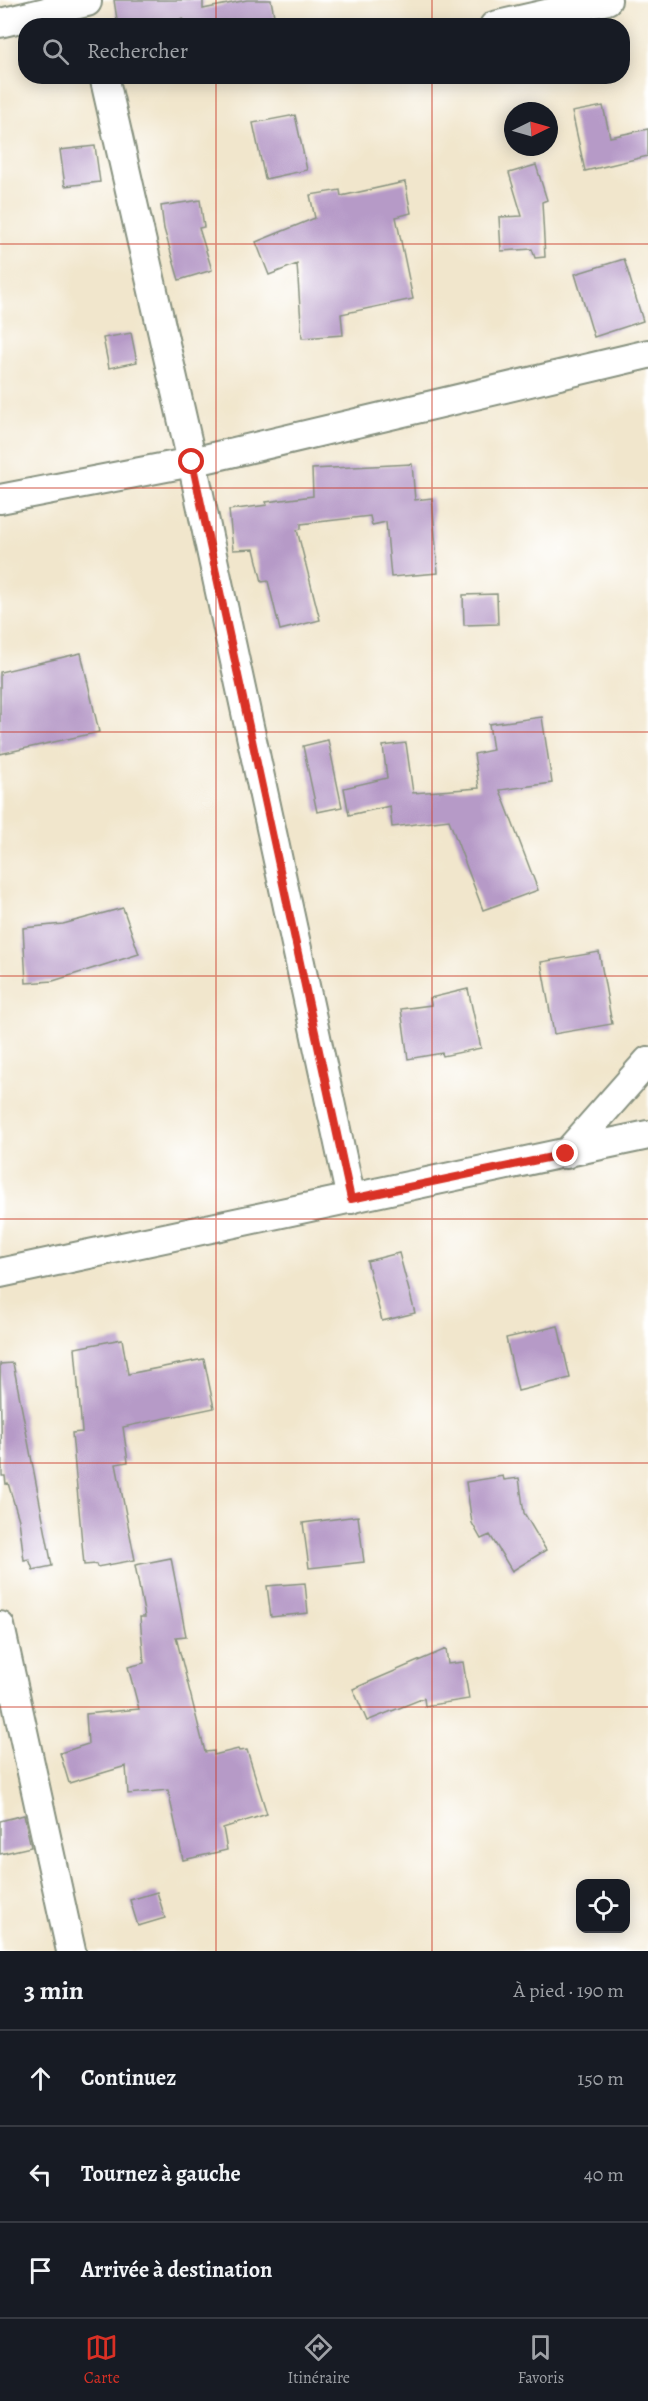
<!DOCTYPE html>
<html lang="fr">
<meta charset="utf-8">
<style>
:root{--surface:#171b24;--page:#20242c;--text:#f1f3f6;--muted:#9ea1a6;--line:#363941;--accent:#d93025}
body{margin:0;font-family:Alegreya,serif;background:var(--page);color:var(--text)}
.controls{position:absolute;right:18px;bottom:18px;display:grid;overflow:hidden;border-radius:12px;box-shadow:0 3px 15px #0003}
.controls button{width:54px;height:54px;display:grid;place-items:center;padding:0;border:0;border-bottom:2px solid var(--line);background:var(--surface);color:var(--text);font:30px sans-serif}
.compass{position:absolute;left:504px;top:102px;width:54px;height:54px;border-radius:50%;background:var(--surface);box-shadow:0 3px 15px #0003;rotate:85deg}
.stop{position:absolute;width:18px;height:18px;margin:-14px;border:4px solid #d93025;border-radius:50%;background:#fff}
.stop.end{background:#d93025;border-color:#fff;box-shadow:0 2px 6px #0008}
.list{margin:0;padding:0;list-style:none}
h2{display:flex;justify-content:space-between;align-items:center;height:78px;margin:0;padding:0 24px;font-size:26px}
h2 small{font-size:20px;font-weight:400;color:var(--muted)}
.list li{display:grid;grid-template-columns:39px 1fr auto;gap:18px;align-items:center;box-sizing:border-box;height:96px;padding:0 24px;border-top:2px solid var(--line)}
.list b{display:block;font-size:22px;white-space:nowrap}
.list em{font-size:20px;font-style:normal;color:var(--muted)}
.icon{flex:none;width:33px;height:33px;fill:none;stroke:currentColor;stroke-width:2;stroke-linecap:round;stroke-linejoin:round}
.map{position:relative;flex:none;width:648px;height:1951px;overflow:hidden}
.search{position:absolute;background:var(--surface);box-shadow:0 3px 15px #0003;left:18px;right:18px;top:18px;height:66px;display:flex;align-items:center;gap:15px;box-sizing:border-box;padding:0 21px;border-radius:24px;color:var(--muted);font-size:22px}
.sheet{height:366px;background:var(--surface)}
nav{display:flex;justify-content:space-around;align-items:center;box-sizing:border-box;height:84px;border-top:2px solid var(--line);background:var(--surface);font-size:16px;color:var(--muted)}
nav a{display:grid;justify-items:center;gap:3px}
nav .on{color:var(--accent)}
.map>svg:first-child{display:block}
</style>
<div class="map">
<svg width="648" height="1951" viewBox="0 0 648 1951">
<rect width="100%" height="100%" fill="#fff"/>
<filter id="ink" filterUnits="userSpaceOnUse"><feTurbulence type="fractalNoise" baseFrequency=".0167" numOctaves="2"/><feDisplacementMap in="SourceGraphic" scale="12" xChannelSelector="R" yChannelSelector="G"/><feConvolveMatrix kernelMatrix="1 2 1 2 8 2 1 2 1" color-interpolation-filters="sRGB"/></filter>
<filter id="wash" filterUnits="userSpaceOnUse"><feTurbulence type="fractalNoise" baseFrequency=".008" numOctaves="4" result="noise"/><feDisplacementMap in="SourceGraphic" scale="24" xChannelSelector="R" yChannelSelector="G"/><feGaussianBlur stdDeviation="1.35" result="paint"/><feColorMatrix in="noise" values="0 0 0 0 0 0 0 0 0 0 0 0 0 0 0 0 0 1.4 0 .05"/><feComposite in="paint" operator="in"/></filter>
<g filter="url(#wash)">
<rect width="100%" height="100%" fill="#f1e6cc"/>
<g id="blocks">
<path fill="#b69ac7" d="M114,0H203V9L247,0H271L276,26H184L183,19L138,26H118Z
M603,106L610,137L648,129V156L585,171L572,112Z
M295,115L307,170L265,179L253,123Z
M95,146L100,182L65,186L60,150Z
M536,165L547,200L542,202L545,257L535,258L532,249L501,251L499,217L522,216L509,173Z
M405,182L411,213L396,217L413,299L341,314L343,335L302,338L297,264L269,275L256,242L315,218L310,195L340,190L341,196Z
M200,200L204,227L199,228L212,270L179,280L164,229L161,206Z
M624,259L643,321L594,337L575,274Z
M131,333L137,362L109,368L103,338Z
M412,464L415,500L432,498L438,573L391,577L386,522L372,525L370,516L301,524V529L297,530L320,620L280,630L268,581L262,582L254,549L233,550L229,510L267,505L266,502L313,496L312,469Z
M497,594L498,624L464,625L463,595Z
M81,653L99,732L0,754V672Z
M542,717L552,783L500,790L538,890L483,910L449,820L392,827L390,806L349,815L344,788L387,778L383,746L406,743L413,793L479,788L474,754L493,750L489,724Z
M328,740L342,807L317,812L303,746Z
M123,908L139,954L53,981L26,983L23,928L63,924Z
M599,952L612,1024L554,1034L541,962Z
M468,989L481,1048L443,1056L442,1053L408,1059L401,1009L431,1005L430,998Z
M399,1253L415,1313L382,1321L367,1261Z
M558,1326L570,1378L518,1391L506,1338Z
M122,1339L128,1374L204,1359L214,1408L123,1427L128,1462L116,1464L135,1560L97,1567L96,1564L84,1565L72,1433L82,1432L75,1348Z
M13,1363L52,1566L33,1570L29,1559L24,1560L19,1520L8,1483L6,1484L5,1476H2L0,1364Z
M503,1476L504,1480L519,1478L524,1513L546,1550L512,1571L490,1535L481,1539L472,1523L466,1482Z
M358,1516L364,1562L309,1568L303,1523Z
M171,1558L186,1636L176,1637L205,1752L214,1751V1755L238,1749L239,1751L247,1750L267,1814L223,1828L227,1850L183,1860L168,1790L128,1794L126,1766L69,1783L60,1753L88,1744L86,1714L139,1709L128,1667L144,1663L140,1617H145L135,1565Z
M305,1583L308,1613L271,1617L267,1586Z
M446,1649L448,1664L463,1662L469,1699L425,1706L424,1698L367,1721L353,1689Z
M24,1815L31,1847L0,1854V1821Z
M157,1892L165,1918L138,1926L130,1900Z"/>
</g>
</g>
<g filter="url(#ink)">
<use href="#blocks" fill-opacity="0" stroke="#889280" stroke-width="1.5"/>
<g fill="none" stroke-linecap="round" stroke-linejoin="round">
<g stroke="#889280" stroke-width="32">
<path id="street" d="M0,23L87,2
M494,26L607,0
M104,76L192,462L351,1199
M0,499L192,462L648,354
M566,1154L648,1061
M0,1273L648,1135
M0,1626L71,1951"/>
</g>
<use href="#street" stroke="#fff" stroke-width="28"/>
</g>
</g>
<g fill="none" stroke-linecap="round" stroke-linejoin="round" filter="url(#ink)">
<path stroke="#d93025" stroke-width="8" d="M192,462L351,1199L566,1154"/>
</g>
<path fill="none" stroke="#c8321e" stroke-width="1.5" stroke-opacity="0.55" d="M216,0V26M432,0V26M216,76V1951M432,76V1951M0,244H648M0,488H648M0,732H648M0,976H648M0,1219H648M0,1463H648M0,1707H648"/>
</svg>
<div class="controls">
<button><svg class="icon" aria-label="locate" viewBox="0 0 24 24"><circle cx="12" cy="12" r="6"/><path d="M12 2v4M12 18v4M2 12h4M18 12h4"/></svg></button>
</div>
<svg class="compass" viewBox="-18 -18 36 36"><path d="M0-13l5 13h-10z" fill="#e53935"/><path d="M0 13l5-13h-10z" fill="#9ea1a6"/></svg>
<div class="stop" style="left:192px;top:462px"></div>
<div class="stop end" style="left:566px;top:1154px"></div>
<div class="search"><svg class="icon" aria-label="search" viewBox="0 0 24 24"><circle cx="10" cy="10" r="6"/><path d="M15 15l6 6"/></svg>Rechercher</div>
</div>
<section class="sheet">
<h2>3 min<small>À pied · 190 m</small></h2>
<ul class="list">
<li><svg class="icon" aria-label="ahead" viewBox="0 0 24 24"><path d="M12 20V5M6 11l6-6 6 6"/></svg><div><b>Continuez</b></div><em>150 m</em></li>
<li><svg class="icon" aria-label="left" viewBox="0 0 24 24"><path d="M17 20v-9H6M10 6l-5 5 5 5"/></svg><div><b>Tournez à gauche</b></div><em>40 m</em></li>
<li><svg class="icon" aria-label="arrive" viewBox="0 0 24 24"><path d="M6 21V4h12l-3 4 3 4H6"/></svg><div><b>Arrivée à destination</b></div></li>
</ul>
</section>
<nav>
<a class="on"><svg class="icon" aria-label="map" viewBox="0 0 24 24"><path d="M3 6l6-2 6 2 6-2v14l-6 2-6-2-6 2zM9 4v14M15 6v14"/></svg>Carte</a>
<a><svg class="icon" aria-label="directions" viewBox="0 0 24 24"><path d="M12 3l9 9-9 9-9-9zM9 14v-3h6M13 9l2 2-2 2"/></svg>Itinéraire</a>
<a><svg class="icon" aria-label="saved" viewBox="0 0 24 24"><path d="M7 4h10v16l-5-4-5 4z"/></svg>Favoris</a>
</nav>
